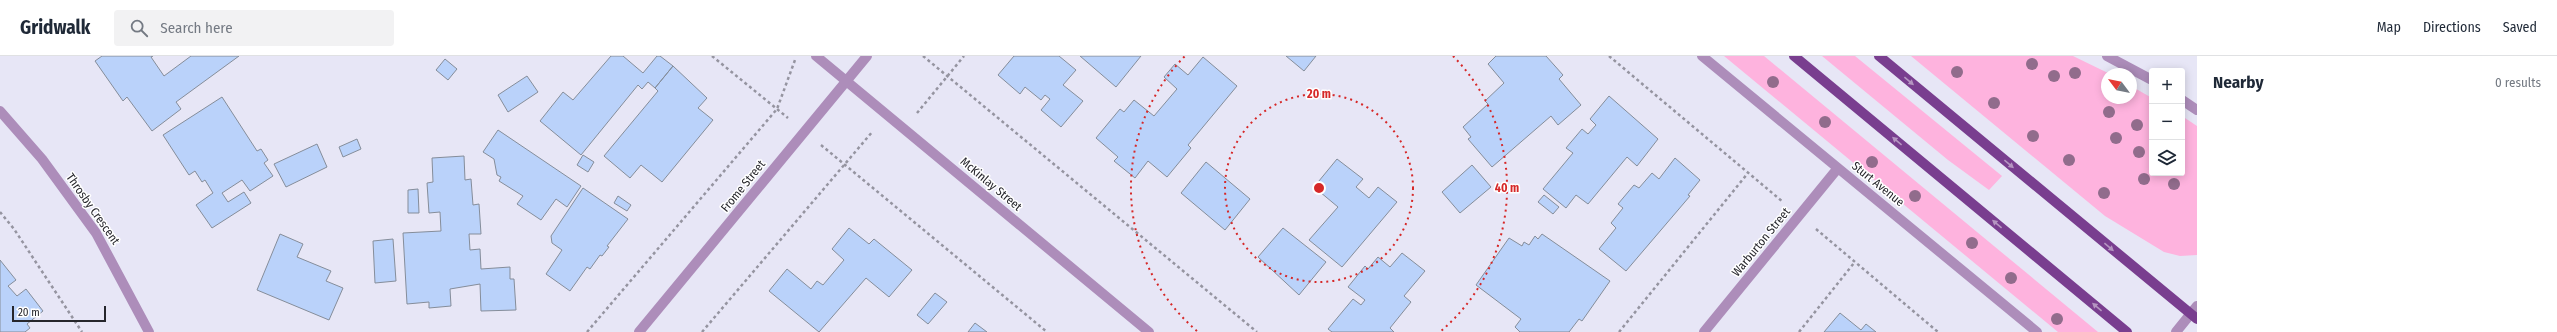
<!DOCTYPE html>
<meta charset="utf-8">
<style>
:root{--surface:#fff;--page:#f2f2f3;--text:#1f2937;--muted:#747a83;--line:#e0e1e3}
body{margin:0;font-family:"Fira Sans Condensed",sans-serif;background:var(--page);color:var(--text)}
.controls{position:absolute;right:12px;top:12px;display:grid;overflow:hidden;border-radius:4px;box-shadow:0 2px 10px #0003}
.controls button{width:36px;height:36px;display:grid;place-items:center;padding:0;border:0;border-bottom:1px solid var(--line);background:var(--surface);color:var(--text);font:20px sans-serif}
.compass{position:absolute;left:2101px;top:12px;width:36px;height:36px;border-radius:50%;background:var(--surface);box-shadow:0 2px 10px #0003;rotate:302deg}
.scale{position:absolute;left:12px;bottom:10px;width:94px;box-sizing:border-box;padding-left:4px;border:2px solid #26262c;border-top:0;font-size:11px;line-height:14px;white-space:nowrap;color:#26262c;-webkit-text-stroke:3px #fff;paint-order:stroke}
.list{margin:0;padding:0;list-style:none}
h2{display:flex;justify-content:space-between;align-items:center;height:52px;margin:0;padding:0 16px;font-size:17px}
h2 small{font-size:13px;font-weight:400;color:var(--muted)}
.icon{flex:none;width:22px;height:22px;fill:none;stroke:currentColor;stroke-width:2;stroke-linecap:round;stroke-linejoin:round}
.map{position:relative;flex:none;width:2197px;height:276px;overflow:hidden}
header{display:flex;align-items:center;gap:24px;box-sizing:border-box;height:56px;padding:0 20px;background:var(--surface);border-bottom:1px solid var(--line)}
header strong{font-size:19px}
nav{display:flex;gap:22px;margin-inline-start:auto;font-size:14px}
.search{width:280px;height:36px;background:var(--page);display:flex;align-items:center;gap:10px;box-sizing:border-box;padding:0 14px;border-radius:4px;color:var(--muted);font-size:15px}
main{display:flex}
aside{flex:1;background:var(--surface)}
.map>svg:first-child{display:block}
</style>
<header>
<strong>Gridwalk</strong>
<div class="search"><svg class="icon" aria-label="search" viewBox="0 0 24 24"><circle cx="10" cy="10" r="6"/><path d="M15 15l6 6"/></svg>Search here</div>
<nav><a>Map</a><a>Directions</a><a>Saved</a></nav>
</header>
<main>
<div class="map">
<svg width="2197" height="276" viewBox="0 0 2197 276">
<rect width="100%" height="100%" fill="#e7e6f6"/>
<path fill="#feb3de" d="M1724,0H1764L2098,276H2058Z
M1822,0H1855L2002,120L1989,134L1948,104Z
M1911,0H2073L2110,18H2107V42H2131V30L2152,42V117H2182V60L2197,70V199L2180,200L2164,196L2105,160Z"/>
<path fill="#bad2fa" stroke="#858d9a" d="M102,0H153L151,1L164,20L191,0H239L176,46L181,53L152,75L127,41L123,45L95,5Z
M611,0H623L643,17L657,0H660L673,10L655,32L648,26L642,33L638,29L581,99L540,65L563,36L573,44Z
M1014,0H1059L1076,14L1063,29L1083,45L1061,71L1041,54L1050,43L1045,39L1041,44L1025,31L1020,38L998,19Z
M1080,0H1141L1116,31Z
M1286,0H1316L1304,15Z
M1496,0H1546L1563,19L1559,23L1581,49L1558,69L1551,60L1492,111L1468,83L1471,81L1463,71L1488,48L1485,45L1504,27L1488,8Z
M1203,1L1237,30L1188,89L1191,92L1167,121L1148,105L1135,122L1114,105L1118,101L1096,82L1120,53L1124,56L1134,44L1154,60L1177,33L1164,21L1175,8L1188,19Z
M445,3L457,13L448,24L436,14Z
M673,10L707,42L698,52L713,64L662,126L641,109L630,122L604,100L658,35L655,32Z
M527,20L538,36L508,56L498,39Z
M1609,40L1658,83L1637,110L1627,101L1588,148L1576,139L1566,152L1543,133L1573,97L1566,92L1582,73L1588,78L1596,69L1590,63Z
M222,41L257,95L261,93L268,104L264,107L273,120L250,135L242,124L222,137L228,146L244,136L251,147L212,172L196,149L213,137L205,124L202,126L195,115L189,119L163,79Z
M498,74L581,130L567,151L556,143L541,164L517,148L523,140L499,125L501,121L497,119L494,103L483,96Z
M357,83L361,93L343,101L339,91Z
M317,88L327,111L286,131L274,108Z
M583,99L594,106L588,116L577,109Z
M464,100L465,124L471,123L473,149L479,148L481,178H469L470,194L480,193L481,213L510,211V223H514L516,254L481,255L480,228L450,233L451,250L429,252V246L407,248L403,177L441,175L440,156L429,157L427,127L433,126L432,102Z
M1675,102L1700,124L1688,139L1690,140L1626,215L1599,193L1616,172L1611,167L1623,152L1618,148L1634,129L1639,132L1652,117L1659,123Z
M1337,103L1363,123L1356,131L1369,142L1378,131L1397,146L1342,211L1309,184L1338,151L1314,131Z
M1206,106L1250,143L1225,174L1181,137Z
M1472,109L1491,131L1460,157L1442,136Z
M583,132L628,163L607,190L609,191L602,200L600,199L590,213L587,211L570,235L546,218L562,194L552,187L551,180Z
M418,133L419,157H408V134Z
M1544,139L1559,151L1553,158L1538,146Z
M618,140L631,149L627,155L614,147Z
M849,172L869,188L874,183L912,214L889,241L866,222L819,276L769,235L787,213L811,233L817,225L823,229L844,204L832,193Z
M1283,172L1326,206L1299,239L1258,201Z
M280,178L303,188L297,201L331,215L326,225L343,232L329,264L257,234Z
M1542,178L1610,225L1582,265L1579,263L1569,276H1520L1515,271L1521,263L1476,229L1509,182L1522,190L1524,186L1529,189L1535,180L1538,183Z
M393,183L396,225L375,227L373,185Z
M1402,197L1425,215L1404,240L1411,246L1390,272L1394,276H1332L1328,273L1353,243L1361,249L1365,244L1348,231L1365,210L1368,213L1378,201L1390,211Z
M0,204L16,224L8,230L17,240L26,233L43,255L27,268L30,272L25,276H0Z
M935,237L947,246L928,268L917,259Z
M1840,257L1861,274L1866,268L1876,276H1824Z
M975,267L987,276H968Z"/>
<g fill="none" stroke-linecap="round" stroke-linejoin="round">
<path stroke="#9594a0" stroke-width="2.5" stroke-dasharray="3 3" stroke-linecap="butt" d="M712,0L788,62
M923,0L1257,276
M1609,0L1783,146
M917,57L964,0
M821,89L1047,276
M0,156L14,173L82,276
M1816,173L1938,276
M587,276L777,53L795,4
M702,276L873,75
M1619,276L1748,117
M1799,276L1854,207"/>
<path stroke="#ad8dba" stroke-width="10" d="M816,0L1149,276
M1702,0L2037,276
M2107,0L2152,24
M2182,44L2197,54
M0,55L42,103L96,177L149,276
M639,276L867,0
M1704,276L1838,112
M2176,276L2197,250"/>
<path stroke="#793e8f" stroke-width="10" d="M1794,0L2127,276
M1879,0L2197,263"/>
</g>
<g fill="#916c8c">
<circle cx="2032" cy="8" r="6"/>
<circle cx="1957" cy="16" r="6"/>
<circle cx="2075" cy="17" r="6"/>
<circle cx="2054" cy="20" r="6"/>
<circle cx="1773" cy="26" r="6"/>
<circle cx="1994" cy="47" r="6"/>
<circle cx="2109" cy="56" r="6"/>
<circle cx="1825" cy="66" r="6"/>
<circle cx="2137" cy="69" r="6"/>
<circle cx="2033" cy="80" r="6"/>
<circle cx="2116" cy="82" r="6"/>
<circle cx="2139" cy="96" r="6"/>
<circle cx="2069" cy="104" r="6"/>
<circle cx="1872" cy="106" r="6"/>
<circle cx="2144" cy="123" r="6"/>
<circle cx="2174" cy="128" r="6"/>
<circle cx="2104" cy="137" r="6"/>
<circle cx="1915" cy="140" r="6"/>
<circle cx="1972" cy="187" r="6"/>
<circle cx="2011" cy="222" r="6"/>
<circle cx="2057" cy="263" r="6"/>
</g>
<defs><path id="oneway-solid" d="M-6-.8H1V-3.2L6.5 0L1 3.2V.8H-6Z"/></defs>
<g fill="#b595c1">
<use href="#oneway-solid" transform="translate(1909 25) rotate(40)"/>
<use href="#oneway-solid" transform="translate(1897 85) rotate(-140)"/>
<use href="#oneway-solid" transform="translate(2009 108) rotate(40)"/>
<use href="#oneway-solid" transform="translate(1997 168) rotate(-140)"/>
<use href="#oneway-solid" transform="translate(2109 191) rotate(40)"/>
<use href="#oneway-solid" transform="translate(2097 251) rotate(-140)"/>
</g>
<g fill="none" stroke="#d62828" stroke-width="2" stroke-dasharray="2 4">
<circle cx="1319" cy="132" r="94"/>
<path d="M1197 275A188 188 0 0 1 1185 0M1453 0A188 188 0 0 1 1441 275"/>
</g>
<g text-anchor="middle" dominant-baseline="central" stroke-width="3" stroke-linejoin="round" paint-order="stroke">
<g font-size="12" fill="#26262c" stroke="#fff">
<text transform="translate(991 128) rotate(40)">McKinlay Street</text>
<text transform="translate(1878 128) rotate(39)">Sturt Avenue</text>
<text transform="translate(743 130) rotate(-51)">Frome Street</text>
<text transform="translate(93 153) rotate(55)">Throsby Crescent</text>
<text transform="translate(1761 186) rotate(-51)">Warburton Street</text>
</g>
</g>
<circle cx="1319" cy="132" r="6" fill="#d62828" stroke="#fff" stroke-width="2"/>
<g font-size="12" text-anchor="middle" font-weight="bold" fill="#d62828" stroke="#fff" stroke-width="3" stroke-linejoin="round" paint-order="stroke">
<text x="1319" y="42">20 m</text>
<text x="1507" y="136">40 m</text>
</g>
</svg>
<div class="controls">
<button>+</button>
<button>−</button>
<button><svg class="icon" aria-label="layers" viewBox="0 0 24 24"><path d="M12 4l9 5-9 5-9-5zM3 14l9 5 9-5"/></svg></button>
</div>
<svg class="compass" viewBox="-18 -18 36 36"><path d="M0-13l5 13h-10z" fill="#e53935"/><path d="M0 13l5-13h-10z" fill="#747a83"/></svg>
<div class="scale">20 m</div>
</div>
<aside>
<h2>Nearby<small>0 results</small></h2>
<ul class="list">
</ul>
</aside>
</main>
